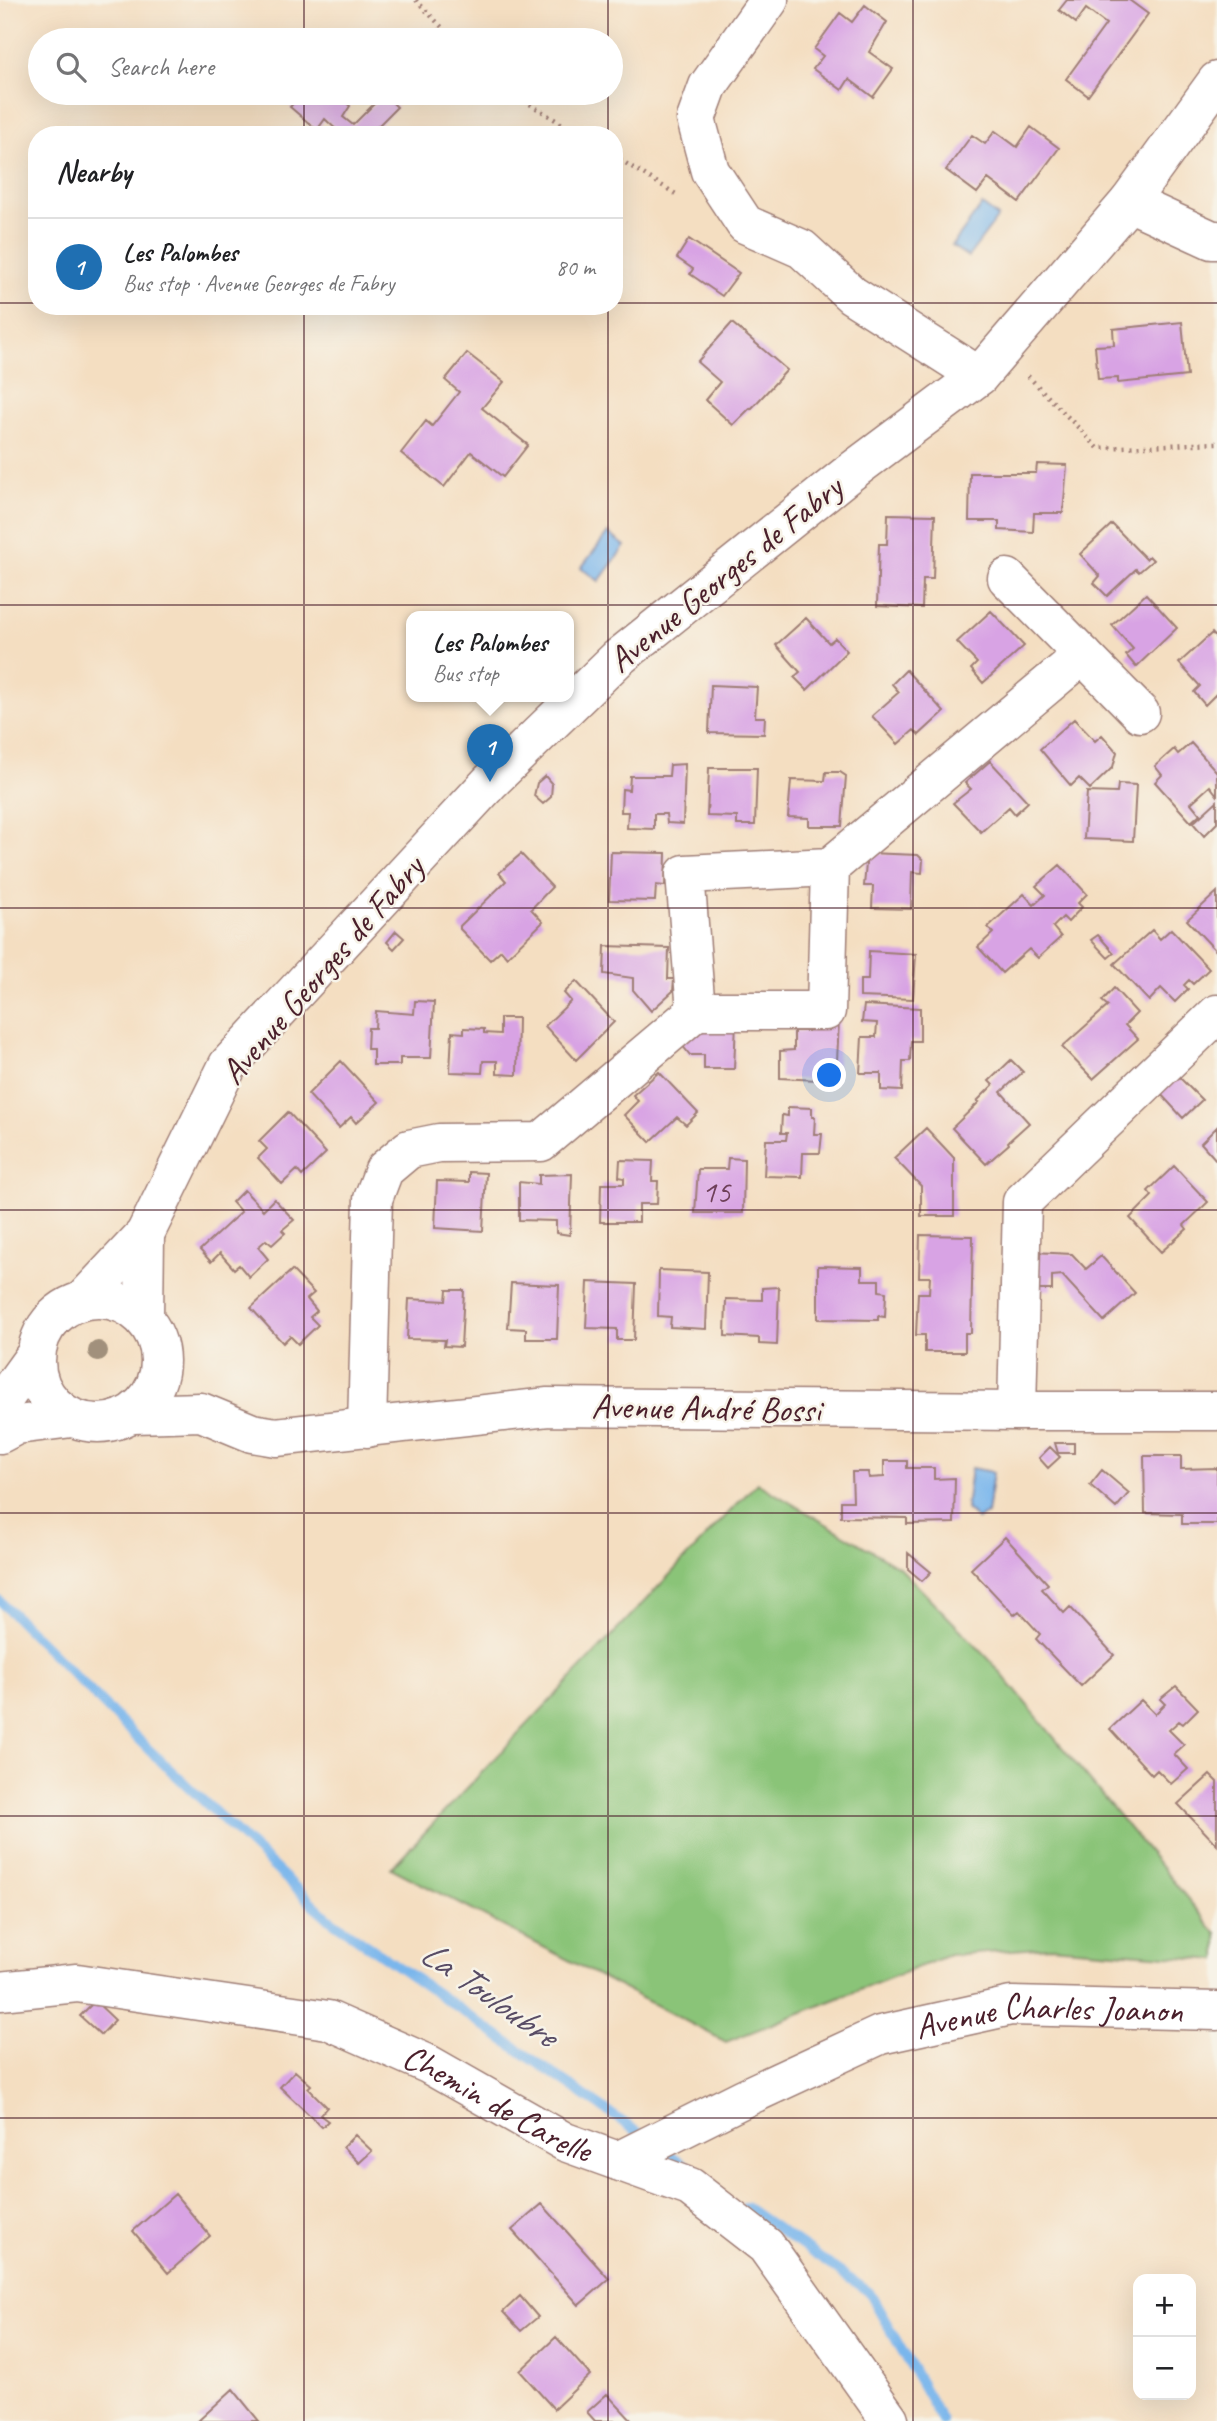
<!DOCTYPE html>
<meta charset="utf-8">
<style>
:root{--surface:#fff;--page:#f2f2f2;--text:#202124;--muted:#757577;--line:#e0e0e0;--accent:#1f6fb2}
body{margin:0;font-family:Caveat,sans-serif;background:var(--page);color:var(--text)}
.controls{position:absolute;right:21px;bottom:21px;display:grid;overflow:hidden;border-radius:14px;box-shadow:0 7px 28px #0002}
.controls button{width:63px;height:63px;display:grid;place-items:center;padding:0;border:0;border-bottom:2px solid var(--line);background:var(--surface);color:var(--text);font:35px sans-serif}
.you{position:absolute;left:830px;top:1076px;width:24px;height:24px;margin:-18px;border:5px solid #fff;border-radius:50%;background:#1a73e8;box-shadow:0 0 0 10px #1a73e833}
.badge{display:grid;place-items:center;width:46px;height:46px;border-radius:50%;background:var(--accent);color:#fff;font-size:23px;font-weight:700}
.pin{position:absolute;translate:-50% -58px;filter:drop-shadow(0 2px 4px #0008)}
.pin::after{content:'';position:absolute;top:37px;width:24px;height:21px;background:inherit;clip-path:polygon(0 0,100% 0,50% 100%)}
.popup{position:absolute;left:406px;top:611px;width:168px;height:91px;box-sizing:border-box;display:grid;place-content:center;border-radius:14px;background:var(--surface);filter:drop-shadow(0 2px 5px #0005);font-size:23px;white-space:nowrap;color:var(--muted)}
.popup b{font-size:26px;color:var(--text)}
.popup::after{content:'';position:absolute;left:50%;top:100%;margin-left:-14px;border:14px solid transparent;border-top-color:var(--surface)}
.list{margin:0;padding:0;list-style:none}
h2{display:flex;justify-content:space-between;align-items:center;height:91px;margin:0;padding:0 28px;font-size:30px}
h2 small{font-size:23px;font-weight:400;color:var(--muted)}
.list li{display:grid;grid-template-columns:46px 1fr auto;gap:21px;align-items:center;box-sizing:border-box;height:98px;padding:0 28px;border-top:2px solid var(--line)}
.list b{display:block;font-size:26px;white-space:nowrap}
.list p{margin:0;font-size:23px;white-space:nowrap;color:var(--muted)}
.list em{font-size:23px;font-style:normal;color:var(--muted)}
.icon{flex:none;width:38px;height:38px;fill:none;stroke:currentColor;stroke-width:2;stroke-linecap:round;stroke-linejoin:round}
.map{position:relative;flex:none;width:1217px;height:2421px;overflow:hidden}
.search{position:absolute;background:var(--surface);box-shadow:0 7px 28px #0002;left:28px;top:28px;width:595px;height:77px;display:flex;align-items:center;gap:18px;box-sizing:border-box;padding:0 24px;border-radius:38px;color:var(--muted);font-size:26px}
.panel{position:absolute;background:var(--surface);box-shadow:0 7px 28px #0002;left:28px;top:126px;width:595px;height:189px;border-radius:28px}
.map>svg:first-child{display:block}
</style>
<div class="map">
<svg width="1217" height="2421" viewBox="0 0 1217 2421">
<rect width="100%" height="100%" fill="#f7f3e8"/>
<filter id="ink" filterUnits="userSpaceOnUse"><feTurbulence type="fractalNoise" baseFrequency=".0143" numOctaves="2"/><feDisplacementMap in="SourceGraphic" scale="14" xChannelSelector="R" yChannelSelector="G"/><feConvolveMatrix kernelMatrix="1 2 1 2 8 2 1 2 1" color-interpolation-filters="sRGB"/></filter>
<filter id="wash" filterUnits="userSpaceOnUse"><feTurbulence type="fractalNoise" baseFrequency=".00686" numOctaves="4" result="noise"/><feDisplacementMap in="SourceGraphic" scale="28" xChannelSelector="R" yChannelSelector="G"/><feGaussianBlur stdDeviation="1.57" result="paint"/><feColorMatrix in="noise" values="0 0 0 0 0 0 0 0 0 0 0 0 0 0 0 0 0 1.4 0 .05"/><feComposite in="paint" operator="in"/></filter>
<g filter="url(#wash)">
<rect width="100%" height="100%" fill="#f4dec1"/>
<path fill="#8ac478" stroke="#6a7252" stroke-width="2" d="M757,1483L899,1567L989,1659L1217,1934V1960L1050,1947L949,1955L726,2042L391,1868Z"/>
<path fill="#79b6ec" stroke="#626a8c" stroke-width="2" d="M982,205L998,217L968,257L952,246Z
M608,533L625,546L599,581L581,568Z
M971,1468L993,1472L987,1514L977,1519L966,1509Z"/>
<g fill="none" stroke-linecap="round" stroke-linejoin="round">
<path stroke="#79b6ec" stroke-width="10" d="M0,1601L148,1749L328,1918L646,2138
M662,2149L695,2172
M746,2207L869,2292L942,2421"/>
</g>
<g id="blocks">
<path fill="#d8a3e4" d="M1067,0H1129L1148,14L1088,96L1066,79L1106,24L1086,9L1076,23L1059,10Z
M865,5L887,22L869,52L893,69L873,97L849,79L842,90L813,69L823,56L814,49L840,13L852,22Z
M302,93H335L350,106L343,117L353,125L384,94L397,107L373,131L376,135H338L340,133L325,119L317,130L290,107Z
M1031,127L1059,148L1019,202L988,179L977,193L946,170L972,135L985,144L995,131L1017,147Z
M689,239L739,273L722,296L690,274L693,269L677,258Z
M1182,322L1187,376L1118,383V378L1098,379L1095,346L1114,345L1113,329Z
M732,323L787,370L751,409L750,408L733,425L705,400L720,382L697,362Z
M467,353L504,382L482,408L528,445L503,477L471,452L444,487L401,453L426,421L432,426L459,392L445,380Z
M1037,464L1067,465L1063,513H1034L1033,532L999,530V521H969L970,473H1036Z
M888,514L935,515L933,579H923L922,608L877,606L879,544H887Z
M1112,524L1146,559L1149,556L1153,560L1139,572L1136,569L1107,596L1094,583L1100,576L1080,554Z
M1146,594L1177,628L1136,667L1126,655L1133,649L1112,625Z
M991,611L1024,646L983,683L971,669L977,663L957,642Z
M806,618L829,643L835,638L847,651L807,690L794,677L800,672L776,645Z
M1212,633L1217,639V693L1205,705L1194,692L1200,686L1179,663Z
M906,670L944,712L919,735L914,730L898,744L872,716L899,692L892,684Z
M711,685L757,687L755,717H765L764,734L709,733Z
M1074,719L1095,741L1102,735L1117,752L1113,767L1090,789L1079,778L1071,786L1040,749Z
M1191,743L1217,772V795L1210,786L1191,803L1200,814L1191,822L1155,782L1162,775L1155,766L1174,749L1178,754Z
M990,761L1028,802L1015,814L1009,807L981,832L953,803L971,789L965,783Z
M685,764L683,824L667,823L666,814H654V829L627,828L628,812H621L622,789L629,790L630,776H669L670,765Z
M709,768H757L755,825H737V817L707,816Z
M826,772H840L846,776L842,826H809V818L788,817L791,780L825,781Z
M545,776L552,784L551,797L543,804L534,796L537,783Z
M1118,784L1136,785L1133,841L1084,839L1087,792L1117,793Z
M1217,801V823L1204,836L1193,823Z
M611,852L666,853L665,886L656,885L655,901L609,900Z
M867,853L918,855L923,860L922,873L912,872L911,909L872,908L873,886H864Z
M521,854L552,887L531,909L543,922L507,957L501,950L490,960L460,929V926L506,881L499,873Z
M1060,865L1087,894L1078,903L1082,907L1068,922L1063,917L1053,927L1061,937L1038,958L1029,949L1002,973L978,947L993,933L988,927L1024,894L1034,905L1045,895L1036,886Z
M1217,892V952L1187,920Z
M1171,929L1209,969L1193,984L1189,980L1184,985L1188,989L1175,1002L1161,988L1149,1001L1114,964L1152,930L1160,939Z
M396,931L404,938L394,949L387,942Z
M1098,935L1114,953L1108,958L1091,940Z
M605,946L669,948L668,979H674L673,991L651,1011L633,990V978L604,974Z
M869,951L916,954L913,999L860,997V980H868Z
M576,981L614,1022L576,1060L545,1026L571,1001L564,993Z
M1114,988L1137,1013L1125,1025L1138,1039L1093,1079L1062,1047L1108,1006L1102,1001Z
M415,1001L434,1002L431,1058H400V1065H373V1049H367L368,1028H375L376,1011L414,1014Z
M864,1005L920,1008V1041H911L910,1061H903L902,1091L881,1090V1073H860L862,1037H876L877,1023L862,1022Z
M500,1018H518L517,1075L497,1074V1061H483L482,1073L450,1072L452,1032L464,1033V1028L484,1029V1033L500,1034Z
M809,1020L839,1021L836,1081L780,1078V1051L794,1050V1031H808Z
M736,1022L734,1069H704V1055H690L674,1035Z
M1011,1060L1023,1072L1001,1092L1029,1123L1008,1142L1009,1144L986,1164L952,1128L979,1102L977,1101L993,1085L989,1081Z
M341,1061L379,1102L356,1123L351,1117L339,1128L308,1094Z
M659,1072L698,1113L686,1125L677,1117L650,1142L624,1115L638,1101L633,1095Z
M1177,1075L1202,1100L1183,1118L1159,1092Z
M788,1107L812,1108V1117H815L814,1134H822L820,1153H803L802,1177L764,1176L766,1140H786L787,1133H781L782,1115L788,1116Z
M288,1112L326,1153L302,1176L297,1170L282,1184L258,1158L267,1149L259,1141Z
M1217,1127V1161L1201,1143Z
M926,1128L954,1158V1216H921V1186L894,1158Z
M728,1158L744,1159L743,1213H695L698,1169H727Z
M620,1160L653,1161L652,1181H658L657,1204H639V1222H600L601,1184H624V1178L619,1177Z
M1174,1166L1208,1202L1184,1225L1187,1229L1161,1252L1130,1218L1152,1196L1148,1191Z
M469,1172L486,1173L483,1231L435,1228L437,1181L469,1182Z
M572,1174L570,1235L556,1233V1221L519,1220V1182L539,1184V1175Z
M244,1190L263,1210L274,1199L294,1220L282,1230L285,1233L272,1245L266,1240L258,1247L268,1259L249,1277L239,1265L234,1269L220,1253L211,1262L200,1250L241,1212L232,1202Z
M920,1235L973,1236L971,1333H965V1352H925V1335H916L918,1293H929L930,1277H919Z
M1034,1252L1072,1254L1086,1269L1101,1256L1135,1293L1104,1321L1062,1275L1052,1276V1290H1033Z
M818,1266L862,1267V1280H879V1291L886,1292L885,1317L878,1316V1320L818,1319Z
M292,1270L314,1293L307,1299L317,1311L310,1317L318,1325L298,1344L290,1336L283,1343L251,1308Z
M659,1270L708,1272L706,1329L670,1327L671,1317L658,1316Z
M588,1282L636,1284L634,1340H617V1329L586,1328Z
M511,1283L559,1285L557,1339H526V1329L508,1328Z
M779,1287L777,1345L759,1344V1338L725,1336L726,1299L762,1300V1288Z
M447,1290H464L461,1347L444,1346L445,1340L407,1339L409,1299L446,1301Z
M1055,1443H1074V1453H1058Z
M1050,1447L1060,1457L1048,1468L1039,1458Z
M1144,1456H1181V1469L1217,1468V1524H1182V1514L1145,1513Z
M884,1461H907V1468H934V1479L955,1478L954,1523L907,1524V1518L841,1517V1501H853L852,1472H868L869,1478L884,1477Z
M1102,1470L1129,1493L1116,1508L1090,1485Z
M1005,1537L1048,1584L1042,1589L1064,1613L1070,1607L1114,1655L1081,1686L1036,1639L1040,1634L1019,1611L1014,1615L971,1569Z
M908,1553L931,1572L922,1581L908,1569Z
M1176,1686L1198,1709L1183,1724L1179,1721L1169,1730L1184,1745L1174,1754L1188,1769L1171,1784L1157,1770L1152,1775L1110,1729L1141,1700L1155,1714L1165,1704L1160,1699Z
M1210,1775L1217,1782V1845L1178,1804Z
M95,2001L115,2020L101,2035L80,2016Z
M295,2071L311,2085L308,2088L327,2107L320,2115L328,2121L322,2127L280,2087Z
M355,2135L372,2151L359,2163L343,2147Z
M175,2194L210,2236L168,2273L133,2231Z
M542,2204L609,2279L579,2305L512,2230Z
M520,2296L538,2317L521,2331L503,2312Z
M556,2337L590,2375L554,2409L520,2371Z
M233,2389L259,2421H198Z
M607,2394L632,2421H595L587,2412Z"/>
</g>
</g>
<g filter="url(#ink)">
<use href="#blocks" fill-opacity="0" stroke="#9f7e76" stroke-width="2"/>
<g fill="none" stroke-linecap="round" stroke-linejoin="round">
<g stroke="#9f7e76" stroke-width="41">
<g id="minor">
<path d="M769,0L708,86L696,119L710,171L745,224L802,249L852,295L979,376"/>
<path d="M1129,202L1212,240H1217"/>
<path d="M1007,578L1140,713"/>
<path d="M696,1011L685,874L830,867L1083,655"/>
<circle cx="98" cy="1361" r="62"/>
<path d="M84,1299L145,1234L228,1065L490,782L618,658L848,474L979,376L1129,202L1217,81"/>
<path d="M144,1317L145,1234"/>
<path d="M0,1404L36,1354"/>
<path d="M1017,1411L1022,1202L1217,1014"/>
<path d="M134,1414L201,1412L252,1433L276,1437L548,1407L1017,1411H1217"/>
<path d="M367,1428L373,1199L384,1170L409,1149L439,1143L541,1142L696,1011H826L830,867"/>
<path d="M0,1434L17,1425L72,1418"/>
<path id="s1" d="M0,1991L77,1983L328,2020L428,2064L565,2142L690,2187L766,2246L889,2419"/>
<path id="s2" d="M618,2161L744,2098L880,2035L1011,2006L1217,2011"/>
</g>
</g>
<path stroke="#9f7e76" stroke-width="4.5" stroke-dasharray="2 5" stroke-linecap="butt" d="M416,0L454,40
M512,93L580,135
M614,156L679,196
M1028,376L1098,448L1217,443"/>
<use href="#minor" stroke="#fff" stroke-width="38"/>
</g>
<circle fill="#a1907b" cx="98" cy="1351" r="10"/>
</g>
<path fill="none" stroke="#4a1f2b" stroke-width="2" stroke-opacity="0.55" d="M304,0V40M608,0V40M913,0V2421M304,93V135M608,93V135M0,303H37M614,303H1217M304,306V2421M608,306V2421M0,605H1217M0,908H1217M0,1210H1217M0,1513H1217M0,1816H1217M0,2118H1217"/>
<g text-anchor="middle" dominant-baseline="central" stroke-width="5" stroke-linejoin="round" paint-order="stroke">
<g font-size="32" fill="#6e4059">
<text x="716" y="1191">15</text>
</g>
<g font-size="35" fill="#4a1f2b" stroke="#f7f3e8">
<text transform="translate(725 574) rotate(-39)">Avenue Georges de Fabry</text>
<text transform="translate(322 970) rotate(-49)">Avenue Georges de Fabry</text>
<text transform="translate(706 1408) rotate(1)">Avenue André Bossi</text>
<text stroke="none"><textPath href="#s2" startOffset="462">Avenue Charles Joanon</textPath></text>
<text stroke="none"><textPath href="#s1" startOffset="520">Chemin de Carelle</textPath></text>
</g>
<g font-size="37" font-style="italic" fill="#584c65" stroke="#f7f3e8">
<text transform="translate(489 1993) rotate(35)">La Touloubre</text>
</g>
</g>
</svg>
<div class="controls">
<button>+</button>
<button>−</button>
</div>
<div class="you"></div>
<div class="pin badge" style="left:490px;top:782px">1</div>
<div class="popup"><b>Les Palombes</b>Bus stop</div>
<div class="search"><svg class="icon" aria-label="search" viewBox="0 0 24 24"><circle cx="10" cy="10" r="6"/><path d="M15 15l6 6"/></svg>Search here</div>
<section class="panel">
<h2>Nearby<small></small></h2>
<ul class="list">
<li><span class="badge">1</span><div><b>Les Palombes</b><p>Bus stop · Avenue Georges de Fabry</p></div><em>80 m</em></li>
</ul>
</section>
</div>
